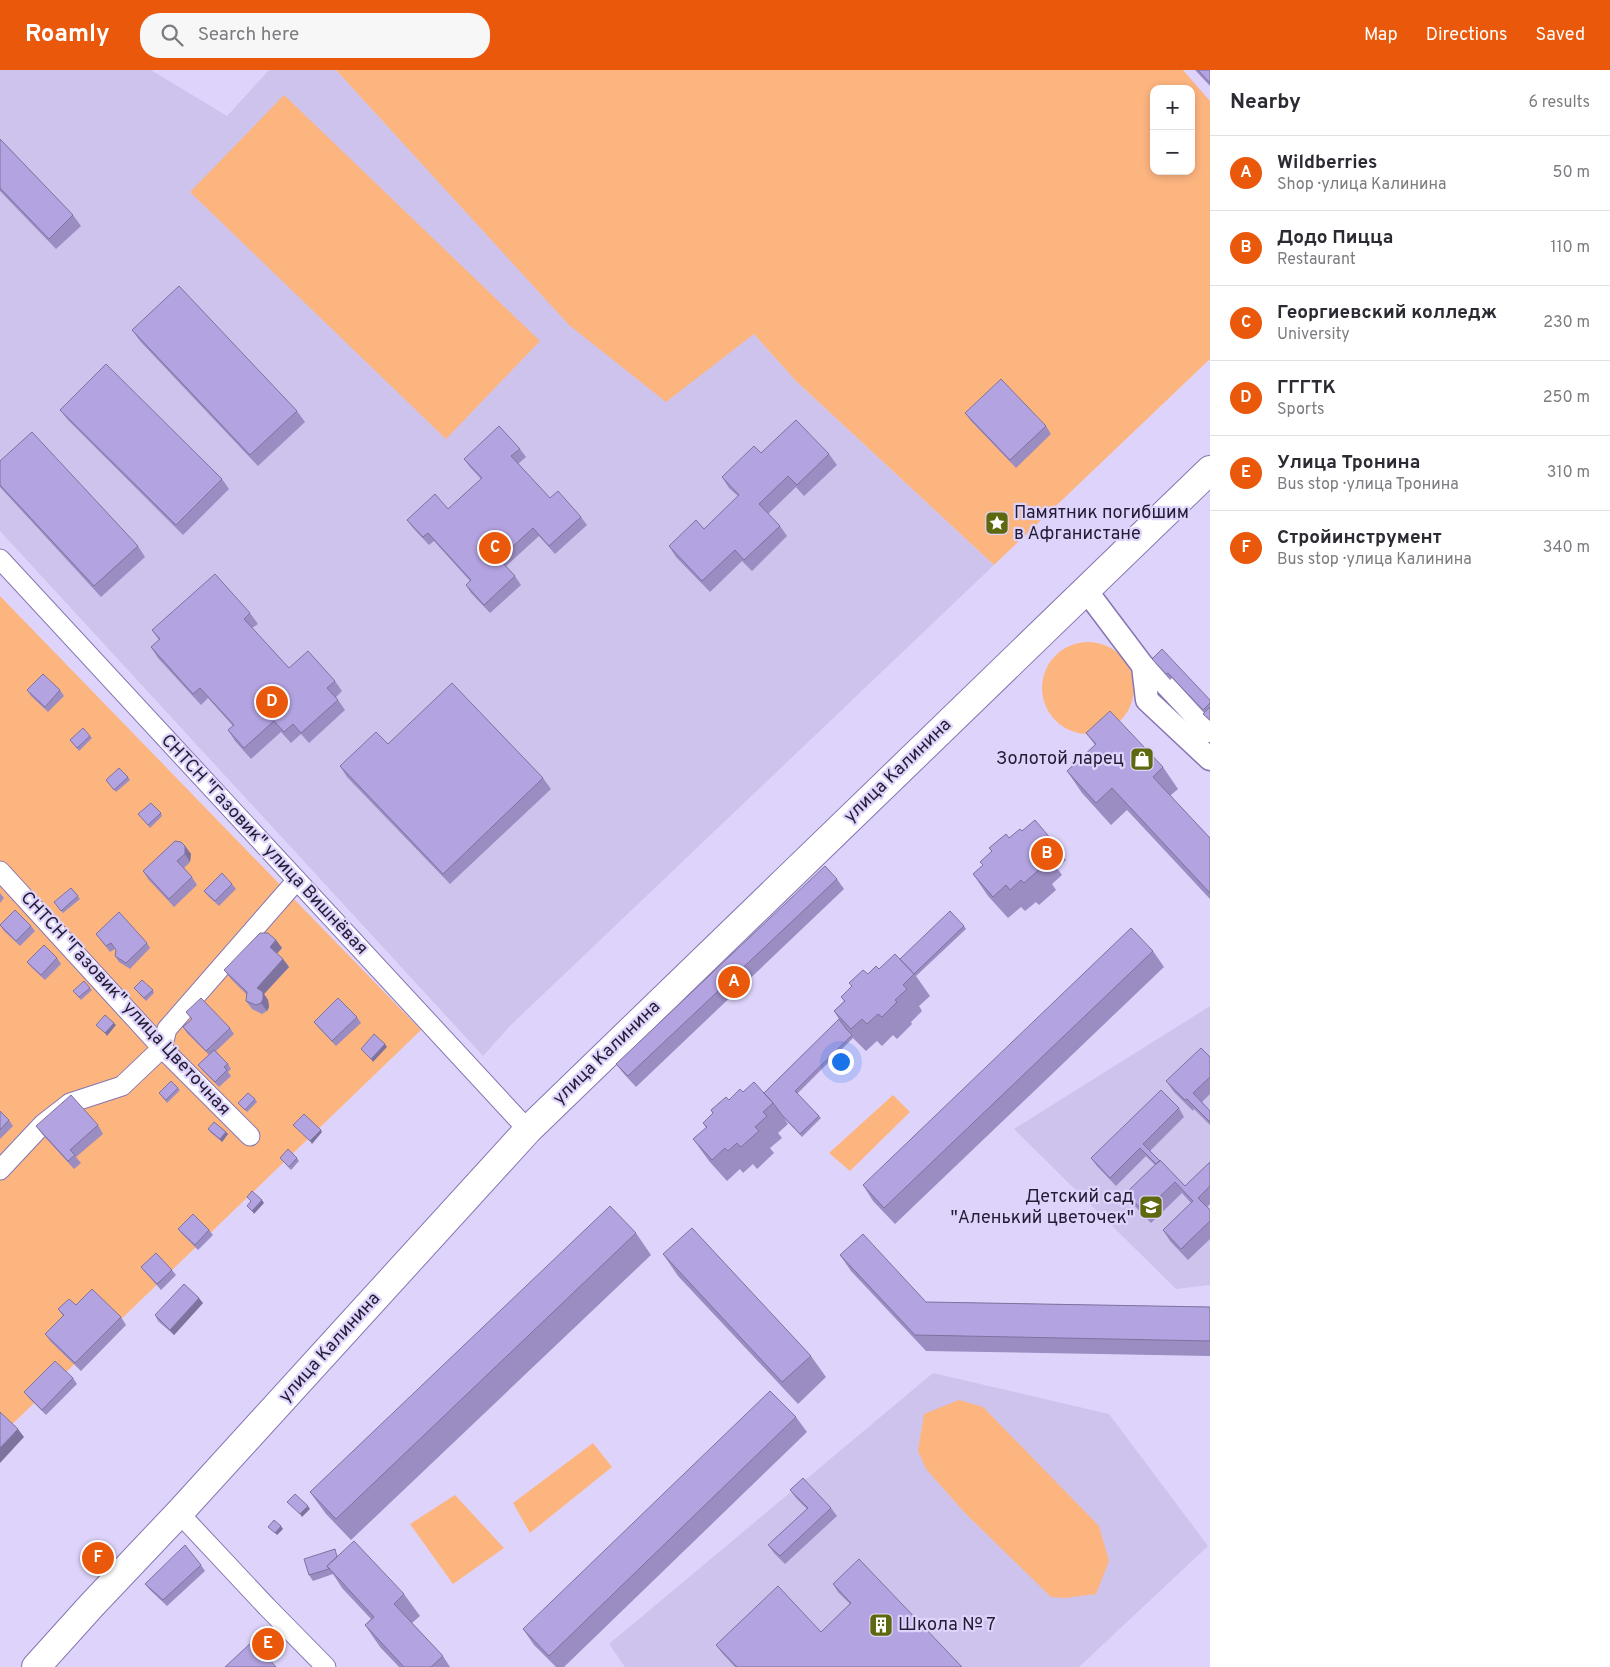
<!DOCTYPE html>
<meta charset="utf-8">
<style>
:root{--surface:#fff;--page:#f7f7f7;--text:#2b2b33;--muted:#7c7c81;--line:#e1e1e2;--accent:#ea580c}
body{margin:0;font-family:Overpass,sans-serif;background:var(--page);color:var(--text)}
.controls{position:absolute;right:15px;top:15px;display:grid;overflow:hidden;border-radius:10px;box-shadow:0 2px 8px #0003}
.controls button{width:45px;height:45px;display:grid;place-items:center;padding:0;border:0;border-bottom:1px solid var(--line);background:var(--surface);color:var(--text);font:25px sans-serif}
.you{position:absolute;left:840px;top:991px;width:18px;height:18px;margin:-12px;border:4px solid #fff;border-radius:50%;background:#1a73e8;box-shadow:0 0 0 8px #1a73e833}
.badge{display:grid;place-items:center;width:32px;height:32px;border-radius:50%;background:var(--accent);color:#fff;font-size:16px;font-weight:700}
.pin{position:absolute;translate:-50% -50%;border:2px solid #fff;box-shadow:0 1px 5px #0006}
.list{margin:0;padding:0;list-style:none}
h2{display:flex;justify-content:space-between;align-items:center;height:65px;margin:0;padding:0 20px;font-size:21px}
h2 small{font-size:16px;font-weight:400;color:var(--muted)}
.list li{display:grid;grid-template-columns:32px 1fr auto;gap:15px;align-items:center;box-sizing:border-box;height:75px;padding:0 20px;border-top:1px solid var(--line)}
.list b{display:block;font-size:19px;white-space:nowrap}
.list p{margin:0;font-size:16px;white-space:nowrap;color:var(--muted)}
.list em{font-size:16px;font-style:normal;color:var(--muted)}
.icon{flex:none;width:28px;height:28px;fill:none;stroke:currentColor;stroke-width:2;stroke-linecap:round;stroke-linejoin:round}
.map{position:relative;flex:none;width:1210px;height:1597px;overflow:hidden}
header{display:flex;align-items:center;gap:30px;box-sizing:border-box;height:70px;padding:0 25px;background:var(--accent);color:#fff}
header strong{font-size:24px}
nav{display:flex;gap:28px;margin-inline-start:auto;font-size:18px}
.search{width:350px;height:45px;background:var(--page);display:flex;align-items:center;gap:12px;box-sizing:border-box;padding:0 18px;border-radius:20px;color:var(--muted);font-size:19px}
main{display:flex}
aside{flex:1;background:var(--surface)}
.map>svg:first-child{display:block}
</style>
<header>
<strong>Roamly</strong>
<div class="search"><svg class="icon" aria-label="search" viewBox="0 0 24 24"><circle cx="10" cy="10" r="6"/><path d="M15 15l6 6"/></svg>Search here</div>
<nav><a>Map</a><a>Directions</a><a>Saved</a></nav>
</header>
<main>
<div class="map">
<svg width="1210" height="1597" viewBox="0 0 1210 1597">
<rect width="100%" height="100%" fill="#ded4fb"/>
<path fill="#cec3ed" d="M0,0H151L227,46L269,0H336L569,254L679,179L796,311L994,495L511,955L483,986L0,461Z
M1210,936V1215L1176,1219L1014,1059Z
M933,1303L1109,1344L1208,1476L1079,1597H625L609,1574Z"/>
<path fill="#fdb580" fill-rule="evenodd" d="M336,0H1183L1210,31V289L994,495L796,311L754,264L666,332L569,255ZM1154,19H1191V101H1154Z
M284,25L540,271L446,369L190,122Z
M0,526L421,960L0,1366Z
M1042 618a46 46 0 1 1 92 0a46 46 0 1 1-92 0Z
M893,1025L910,1042L850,1101L829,1083Z
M959,1330L983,1337L1099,1456L1109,1491L1096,1524L1065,1528L1051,1527L965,1443L926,1399L918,1381L924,1344Z
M593,1373L612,1397L530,1463L513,1433Z
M455,1425L504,1478L453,1514L410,1454Z"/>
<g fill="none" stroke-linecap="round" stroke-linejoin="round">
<g stroke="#8675b1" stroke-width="21">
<path id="minor" d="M0,489L528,1060
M0,801L162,978L250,1066
M0,1100L43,1054L70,1033L122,1016L162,978L167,959L297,810
M179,1443L267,1537L326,1597"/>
</g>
<g stroke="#8675b1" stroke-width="25">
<path id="tertiary" d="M1085,519L1143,596L1163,611L1210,661
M1143,596L1147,630L1210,689"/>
</g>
<g stroke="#8675b1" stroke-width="30">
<path id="primary" d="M36,1597L91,1536L179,1443L528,1060L1210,400"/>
</g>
<use href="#minor" stroke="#fff" stroke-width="19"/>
<use href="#tertiary" stroke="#fff" stroke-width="22"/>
<use href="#primary" stroke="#fff" stroke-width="28"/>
</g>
<path fill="#9b8cc2" d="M1195,0H1210V16Z
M0,69L73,145L81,156L56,179L0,121Z
M132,260L297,341L305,352L258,396L140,271Z
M60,340L222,409L229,419L183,465L68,350Z
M965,343L1046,356L1051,364L1016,398L971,351Z
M520,379L526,387L518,394L550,428L581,447L587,455L555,484L539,466L506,496L515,506L521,515L490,543L471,523L466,515L470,511L434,471L429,475L413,458L407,450L448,439L481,409L470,397L464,389Z
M761,383L829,384L837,395L804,426L796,417L768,444L780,456L787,466L752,501L742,491L710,522L676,487L669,476L704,459L738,426L729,418L722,407Z
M0,391L138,476L145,487L101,527L0,417Z
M250,543L258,554L252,558L289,598L335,611L342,621L336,627L345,640L309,673L301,664L291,673L281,662L251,689L235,671L228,660L233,656L208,628L201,635L158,588L151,577L159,570L152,560Z
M1152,589L1210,630V651L1203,644L1204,643L1172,608L1170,610L1156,594Z
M27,620H60L64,626L48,642L31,626Z
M1086,663L1163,697L1178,719L1170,726L1210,768V829L1127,740L1111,755L1082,723L1067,701L1095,675Z
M90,666L92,668L79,681L70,670Z
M388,674L543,708L551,719L450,814L347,707L340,696Z
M128,707L130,710L116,722L106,710Z
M161,743L162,746L150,758L138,744Z
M1022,761L1051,769L1066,790L1057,798L1062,805L1052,814L1056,820L1039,835L1036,832L1025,841L1021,837L1008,848L988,826L973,804L983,795L980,792L992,782L989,778Z
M185,776L191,784L190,792L184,798L192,807L197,815L174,837L148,809L143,801Z
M837,809L844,819L636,1017L624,1004L616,994Z
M232,814L236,819L219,836L208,826L204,821Z
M71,818L80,829L63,843L56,835Z
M0,823L4,828L0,833Z
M0,855L31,856L35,861L20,876L4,861Z
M964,856L966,859L916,906L930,926L919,936L922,941L911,952L912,954L897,969L893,965L882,976L877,971L866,981L853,968L797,1024L821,1048L802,1067L784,1048L788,1054L778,1063L782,1068L770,1078L774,1083L757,1099L753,1094L743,1103L740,1099L727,1111L709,1091L693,1069L706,1058L703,1053L713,1044L711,1040L743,1022L764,1023L839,949L834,941L844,931L841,927L852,917L849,913L900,889Z
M96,864L147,873L150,878L130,899L119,892L115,886L116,880L115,879L110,882Z
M276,870L282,878L277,884L283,889L289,897L264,924L268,930L269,937L267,941L262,944L252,939L246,931L247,925L230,908L224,900Z
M1153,881L1164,897L895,1154L873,1131L863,1115Z
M57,888L61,894L45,910L31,897L27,892Z
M90,918L92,920L81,930L73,921Z
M134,918L153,920L154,923L146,931Z
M186,942L230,958L234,964L216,981L228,994L231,999L228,1002L231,1006L219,1017L202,1000L198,995L209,985L187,963L183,957L192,949Z
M357,947L361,953L336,976L318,957L314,952Z
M1210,987V1024L1202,1032L1210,1041V1055L1194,1039L1193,1041L1174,1022L1166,1011Z
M178,1018L180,1020L167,1033L159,1023Z
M255,1029L257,1032L247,1042L238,1033Z
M1179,1038L1184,1047L1150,1081L1185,1116L1210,1092V1134L1207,1137L1210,1140V1169L1188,1190L1170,1171L1163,1160L1191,1133L1182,1123L1151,1153L1133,1134L1126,1123L1155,1095L1146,1086L1116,1116L1097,1096L1091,1088Z
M0,1041L9,1050L13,1056L0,1069Z
M98,1055L103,1064L76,1087L81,1093L74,1099L42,1064L36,1056Z
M208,1059L226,1062L228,1064L222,1072L210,1062Z
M280,1088H297L299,1091L291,1100Z
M178,1159L209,1160L213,1165L198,1180L182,1164Z
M636,1163L651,1185L351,1470L326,1444L310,1422Z
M663,1184L811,1286L826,1307L798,1334L678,1206Z
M840,1185L926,1232L1210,1237V1286L926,1281L851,1201Z
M141,1197L172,1200L176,1205L161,1220L145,1202Z
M203,1233L174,1265L158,1251L155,1245Z
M76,1235L121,1247L126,1255L81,1301L51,1272L45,1264L63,1246L58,1239Z
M73,1308L77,1314L46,1345L28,1327L24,1322Z
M796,1347L807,1362L564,1597H556L534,1575L523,1559Z
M790,1420L831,1438L837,1446L785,1494L774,1483L768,1475L807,1439L796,1428Z
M339,1485L404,1524L420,1546L412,1553L443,1586L450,1597H399L380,1577L365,1555L371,1549L342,1518L333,1504L313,1511L309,1505Z
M201,1495L205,1501L167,1536L149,1519L145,1514Z
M833,1514L962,1597H735L722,1583L716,1575L821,1562L850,1534L838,1522Z"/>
<path fill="#7e729e" d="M185,776L191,784L190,792L185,784Z
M276,870L282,878L275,885L270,877Z
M283,889L289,897L264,924L268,930L269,937L267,941L261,933L257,918Z
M114,953L116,955L107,966L105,963Z
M385,974L387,977L373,992L371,989Z
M321,1060L322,1062L312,1074L310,1071Z
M226,1062L228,1064L222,1072L220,1069Z
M262,1130L264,1133L254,1144L252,1141Z
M199,1228L203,1233L174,1265L170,1260Z
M18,1359L24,1367L0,1393V1378Z
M308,1436L310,1439L302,1447L300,1444Z
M281,1456L283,1459L277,1465L275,1463Z"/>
<path fill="#b4a3e1" stroke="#7e729e" d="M1198,0H1210V13Z
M0,69L73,145L49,169L0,118Z
M179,216L297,341L250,385L132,260Z
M106,294L222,409L176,455L60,340Z
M1001,309L1046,356L1010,390L965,343Z
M796,350L829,384L797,415L788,406L759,434L780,456L744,490L735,480L702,511L669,476L696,450L704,459L739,425L722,407L754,376L761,383Z
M499,356L520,379L511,386L550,428L558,421L581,447L549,476L533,458L499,489L515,506L484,535L466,515L471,510L428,463L423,467L407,450L435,424L448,439L482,408L464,389Z
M32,362L138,476L94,516L0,415V391Z
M215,504L250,543L244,549L289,598L308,581L335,611L327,618L338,630L301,663L293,654L284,662L274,651L244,678L228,660L234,655L200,618L193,624L151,577L160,569L152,560Z
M1162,579L1210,630V633L1203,640L1168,603L1166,604L1152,589Z
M43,604L60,620L45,637L27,620Z
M452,613L543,708L443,804L340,696L376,662L388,674Z
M1210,637V650L1203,644Z
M1110,641L1163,697L1153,707L1210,768V823L1112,718L1096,733L1067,701L1096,674L1086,663Z
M83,658L90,666L77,678L70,670Z
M119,698L128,707L114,720L106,710Z
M151,733L161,743L148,755L138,744Z
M1035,750L1051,769L1041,777L1047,784L1036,793L1041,798L1024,813L1021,810L1010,820L1006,815L993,827L973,804L983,795L980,792L992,781L989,778L1006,764L1009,768L1020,759L1022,761Z
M175,771L181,772L185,776V784L177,791L192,807L169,829L143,801Z
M825,796L837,809L628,1006L616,994Z
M222,803L232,814L215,831L204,821Z
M71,818L78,826L61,841L54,832Z
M15,840L31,856L16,871L0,855Z
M950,841L964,856L914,904L900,889Z
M119,842L147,873L126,893L115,886L116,880L111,873L106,876L96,864Z
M1131,858L1153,881L884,1138L863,1115Z
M260,863H268L276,870L270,877L283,889L257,918L263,922V929L261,933L256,935L246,931L247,922L224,900Z
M44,875L57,888L41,905L27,892Z
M895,884L914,904L903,915L907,919L895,930L897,932L882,947L878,944L867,954L862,949L851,959L834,941L845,931L841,927L852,916L849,913L863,900L868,904L876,896L879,899Z
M142,910L153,920L144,928L134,918Z
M84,911L90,918L79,927L73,921Z
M201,928L230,958L206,981L183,957L192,949L186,942Z
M338,928L357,947L332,971L314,952Z
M105,945L114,953L105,963L96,955Z
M839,949L847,960L852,965L795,1021L819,1046L800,1064L782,1045L773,1033L764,1023Z
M374,964L385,974L371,989L361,979Z
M1201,978L1210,987V1007L1193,1023L1210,1041V1052L1187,1029L1185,1030L1166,1011Z
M214,980L228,994L224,997L227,1000L215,1012L198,995Z
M171,1011L178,1018L166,1030L159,1023Z
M754,1012L773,1033L763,1042L767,1046L755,1057L759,1061L741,1077L737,1073L728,1081L725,1078L712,1090L693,1069L707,1057L703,1053L713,1043L711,1040L726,1027L729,1030L740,1019L743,1022Z
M1161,1020L1179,1038L1143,1074L1160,1091L1156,1094L1140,1078L1110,1108L1091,1088Z
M248,1023L255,1029L245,1040L238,1033Z
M71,1025L98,1055L70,1080L75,1085L68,1091L36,1056Z
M0,1041L9,1050L0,1060Z
M304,1044L321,1060L310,1071L293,1055Z
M214,1052L226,1062L220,1069L208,1059Z
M288,1079L297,1088L289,1097L280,1088Z
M1160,1090L1185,1116L1210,1092V1116L1198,1128L1210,1140V1151L1181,1179L1163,1160L1193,1131L1175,1112L1144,1142L1126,1123Z
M252,1121L262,1130L252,1141L247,1136L251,1131L247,1127Z
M610,1136L636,1163L336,1449L310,1422Z
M193,1144L209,1160L195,1175L178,1159Z
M692,1158L811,1286L782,1312L663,1184Z
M863,1164L926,1232L1210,1237V1271L915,1265L840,1185Z
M156,1183L172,1200L157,1214L141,1197Z
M184,1214L199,1228L170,1260L155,1245Z
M92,1219L121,1247L75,1293L45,1264L64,1245L58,1239L69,1229L76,1235Z
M55,1291L73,1308L42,1340L24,1322Z
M770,1321L796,1347L549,1586L523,1559Z
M0,1342L18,1359L0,1378Z
M803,1408L831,1438L780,1486L768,1475L808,1438L790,1420Z
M295,1424L308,1436L300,1444L287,1432Z
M274,1450L281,1456L275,1463L268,1457Z
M354,1471L404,1524L394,1534L443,1586L431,1597H404L365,1555L374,1547L327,1496Z
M185,1475L201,1495L163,1530L145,1514Z
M335,1479L337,1487L327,1496L329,1499L309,1505L304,1489Z
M859,1489L962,1597H737L716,1575L778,1516L821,1562L851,1533L833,1514Z
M253,1571L276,1597H225Z"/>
<defs>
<g id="sight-square" transform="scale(1.25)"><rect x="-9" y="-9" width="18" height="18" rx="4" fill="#5e680e" stroke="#ded4fb"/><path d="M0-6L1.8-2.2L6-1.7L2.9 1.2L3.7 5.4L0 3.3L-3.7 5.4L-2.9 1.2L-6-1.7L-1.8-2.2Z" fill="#fff"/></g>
<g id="shop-square" transform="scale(1.25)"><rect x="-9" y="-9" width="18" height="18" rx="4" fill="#5e680e" stroke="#ded4fb"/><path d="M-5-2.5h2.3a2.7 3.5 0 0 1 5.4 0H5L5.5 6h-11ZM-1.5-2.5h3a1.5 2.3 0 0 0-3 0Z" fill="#fff"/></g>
<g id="school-square" transform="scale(1.25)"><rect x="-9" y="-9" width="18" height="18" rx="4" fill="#5e680e" stroke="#ded4fb"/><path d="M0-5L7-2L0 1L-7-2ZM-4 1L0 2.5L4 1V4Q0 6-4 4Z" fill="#fff"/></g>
<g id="building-square" transform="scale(1.25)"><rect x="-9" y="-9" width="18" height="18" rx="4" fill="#5e680e" stroke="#ded4fb"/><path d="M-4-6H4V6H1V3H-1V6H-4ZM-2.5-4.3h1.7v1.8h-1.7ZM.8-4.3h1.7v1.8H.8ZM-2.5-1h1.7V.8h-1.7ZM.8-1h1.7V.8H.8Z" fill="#fff"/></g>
</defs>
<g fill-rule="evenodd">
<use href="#sight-square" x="997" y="453"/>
<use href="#shop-square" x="1142" y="689"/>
<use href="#school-square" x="1151" y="1137"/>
<use href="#building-square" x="881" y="1555"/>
</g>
<g text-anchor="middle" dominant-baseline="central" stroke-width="4.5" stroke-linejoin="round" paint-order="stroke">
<g font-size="18" fill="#231c34" stroke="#ded4fb" text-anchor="start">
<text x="1014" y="443">Памятник погибшим<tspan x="1014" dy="21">в Афганистане</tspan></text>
<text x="1124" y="689" text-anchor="end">Золотой ларец</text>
<text x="1134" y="1127" text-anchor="end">Детский сад<tspan x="1134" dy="21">"Аленький цветочек"</tspan></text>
<text x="898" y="1555">Школа № 7</text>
</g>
<g font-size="18" fill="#231c34" stroke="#ded4fb">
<text transform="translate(898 701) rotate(-44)">улица Калинина</text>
<text transform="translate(264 775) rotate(47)">СНТСН "Газовик" улица Вишнёвая</text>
<text transform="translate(125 934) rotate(47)">СНТСН "Газовик" улица Цветочная</text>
<text transform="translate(607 983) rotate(-44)">улица Калинина</text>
<text transform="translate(330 1278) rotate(-48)">улица Калинина</text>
</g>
</g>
</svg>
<div class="controls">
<button>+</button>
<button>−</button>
</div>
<div class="you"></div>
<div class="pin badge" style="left:734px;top:912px">A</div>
<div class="pin badge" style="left:1047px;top:784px">B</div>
<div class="pin badge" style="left:495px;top:478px">C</div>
<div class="pin badge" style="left:272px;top:632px">D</div>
<div class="pin badge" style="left:268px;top:1574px">E</div>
<div class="pin badge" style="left:98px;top:1488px">F</div>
</div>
<aside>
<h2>Nearby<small>6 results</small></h2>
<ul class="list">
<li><span class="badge">A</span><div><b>Wildberries</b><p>Shop · улица Калинина</p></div><em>50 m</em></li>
<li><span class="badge">B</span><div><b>Додо Пицца</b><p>Restaurant</p></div><em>110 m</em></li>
<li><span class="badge">C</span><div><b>Георгиевский колледж</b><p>University</p></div><em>230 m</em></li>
<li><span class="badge">D</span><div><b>ГГГТК</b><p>Sports</p></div><em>250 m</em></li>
<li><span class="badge">E</span><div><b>Улица Тронина</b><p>Bus stop · улица Тронина</p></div><em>310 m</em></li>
<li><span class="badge">F</span><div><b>Стройинструмент</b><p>Bus stop · улица Калинина</p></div><em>340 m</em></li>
</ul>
</aside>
</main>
